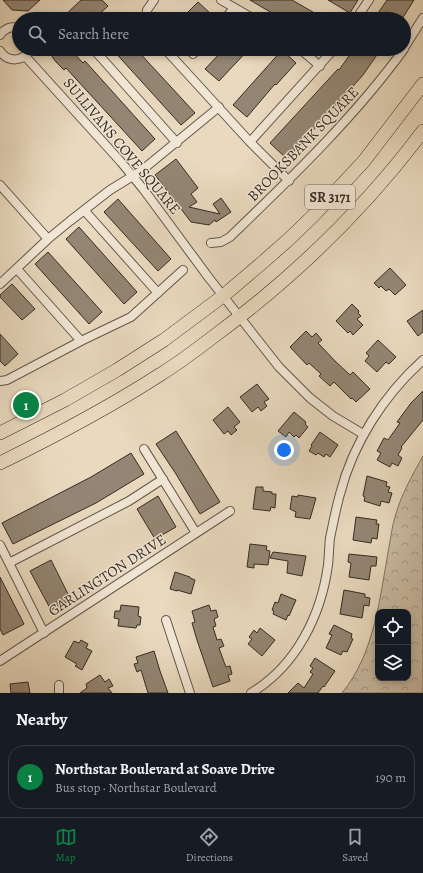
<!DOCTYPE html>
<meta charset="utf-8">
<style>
:root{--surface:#171b24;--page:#242831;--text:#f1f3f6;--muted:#9ea1a6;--line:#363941;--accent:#0b8043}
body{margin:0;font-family:Alegreya,serif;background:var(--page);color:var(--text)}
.controls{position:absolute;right:12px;bottom:12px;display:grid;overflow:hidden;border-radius:8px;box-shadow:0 2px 6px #0003}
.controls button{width:36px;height:36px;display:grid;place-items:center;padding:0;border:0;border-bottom:1px solid var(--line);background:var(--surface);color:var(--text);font:20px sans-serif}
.you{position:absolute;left:284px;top:450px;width:14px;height:14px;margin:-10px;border:3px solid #fff;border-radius:50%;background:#1a73e8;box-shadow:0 0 0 6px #1a73e833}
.badge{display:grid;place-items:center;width:26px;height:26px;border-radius:50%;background:var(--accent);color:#fff;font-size:13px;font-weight:700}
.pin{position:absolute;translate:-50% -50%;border:2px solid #fff;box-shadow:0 1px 4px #0006}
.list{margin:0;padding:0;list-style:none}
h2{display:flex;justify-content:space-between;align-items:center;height:52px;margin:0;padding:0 16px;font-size:17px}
h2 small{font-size:13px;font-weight:400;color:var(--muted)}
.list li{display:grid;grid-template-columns:26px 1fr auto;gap:12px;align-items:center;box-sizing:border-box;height:64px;margin:0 8px 8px;padding:0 8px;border:1px solid var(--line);border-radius:16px}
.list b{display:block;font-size:15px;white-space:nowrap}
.list p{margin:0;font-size:13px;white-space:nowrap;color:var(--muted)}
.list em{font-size:13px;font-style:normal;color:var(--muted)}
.icon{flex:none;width:22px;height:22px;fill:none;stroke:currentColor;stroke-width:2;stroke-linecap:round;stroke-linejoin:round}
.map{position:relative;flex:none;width:423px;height:693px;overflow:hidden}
.search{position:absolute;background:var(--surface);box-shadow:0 2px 6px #0003;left:12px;right:12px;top:12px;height:44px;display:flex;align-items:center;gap:10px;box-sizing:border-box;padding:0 14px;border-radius:22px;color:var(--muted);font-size:15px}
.sheet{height:124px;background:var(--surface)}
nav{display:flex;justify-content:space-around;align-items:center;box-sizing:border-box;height:56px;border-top:1px solid var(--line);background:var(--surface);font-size:11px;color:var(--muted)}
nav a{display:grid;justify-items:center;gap:2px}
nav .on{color:var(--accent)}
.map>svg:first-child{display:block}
</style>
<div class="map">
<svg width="423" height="693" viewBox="0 0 423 693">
<defs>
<pattern id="forest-crowns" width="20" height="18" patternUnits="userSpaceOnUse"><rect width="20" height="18" fill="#cabca4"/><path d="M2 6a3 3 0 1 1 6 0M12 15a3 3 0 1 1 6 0" fill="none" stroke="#a59985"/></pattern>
</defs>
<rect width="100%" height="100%" fill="#e9d9be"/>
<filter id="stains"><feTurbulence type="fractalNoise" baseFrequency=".005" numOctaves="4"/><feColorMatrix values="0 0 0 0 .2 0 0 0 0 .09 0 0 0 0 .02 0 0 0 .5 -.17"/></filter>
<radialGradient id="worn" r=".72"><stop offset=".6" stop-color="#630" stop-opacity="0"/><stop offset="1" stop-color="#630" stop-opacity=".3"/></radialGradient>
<path fill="url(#forest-crowns)" stroke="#807464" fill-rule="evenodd" d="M423,456V693H342C375,653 380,596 389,547C391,537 392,526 395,517C401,495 412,476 423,456ZM378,612H408V678H378Z"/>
<path fill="#938674" stroke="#352c23" d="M3,0H40L28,11L12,10Z
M81,0H102L108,6L94,19H61Z
M250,0H292L325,19H282Z
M328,0H358L350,13Z
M387,0H414L402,19H374Z
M198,2L211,14L206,19H181Z
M48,49H70L83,63L85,61L155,139L142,151L66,68L64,70L56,62L51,55L53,54Z
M112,49H136L195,113L181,125Z
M224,49H249L219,81L205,69Z
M354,49H381L363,75L287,159L270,143L338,69L339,70Z
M282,50L296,63L276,85L275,84L247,117L233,105Z
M176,159L198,188L191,194L197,202L189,207L220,214L213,204L221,198L231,212L216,222L215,220L209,225L191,222L155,175Z
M118,199L171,259L158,271L104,212Z
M79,227L137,292L124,304L66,239Z
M48,252L102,312L89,324L35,264Z
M390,268L406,285L395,295L389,289L386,291L381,286L379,288L374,283Z
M12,284L35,309L22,320L0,297V295Z
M352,304L359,311L358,313L361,316L357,319L363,325L353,335L350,331L348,333L336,321Z
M423,310V332L418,336L407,321Z
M306,331L312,337L316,333L322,340L318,343L335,361L350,375L353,372L370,389L356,402L352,398L351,399L334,382L330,386L319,376L321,374L309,363L307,365L290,347Z
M0,334L18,354L5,366L0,361Z
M378,340L396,357L389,364L386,362L377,372L365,361L369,356L366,353Z
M257,384L269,399L264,402L267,406L261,411L258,407L252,412L240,397Z
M423,391V420L401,447L402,448L398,455L402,458L398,466L392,463L390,467L377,460L381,453L377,451L384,438L388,440L400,423L397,422L411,403Z
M228,407L240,422L234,427L237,430L231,435L228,431L224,434L213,420Z
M294,412L306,422L305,424L308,427L299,438L296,435L294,437L289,432L286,437L278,431Z
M176,431L220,502L200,514L176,474L156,444Z
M320,432L338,445L330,457L326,454L324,457L318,453L316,455L309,451L312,446L311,445Z
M131,453L144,474L96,503L13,544L2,523L91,477Z
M367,476L387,482L386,486L390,487L388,492L392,493L389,503L381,501L380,506L364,501L365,497L363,496Z
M256,487H263V491L272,492V494H276L275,508L271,507L270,511L253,509Z
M298,495L316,498L310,519L295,517L296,512L290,509L292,496L298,497Z
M158,496L176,527L155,539L137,509Z
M356,517L377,520L376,524H379L377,539L372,538L371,543L353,540Z
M250,544L267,546L266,550L270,551L268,565L254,564V568L247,567Z
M273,552L306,556L302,576L287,573L288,561L270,558Z
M349,554L377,557L376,566H371L369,580L349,577L351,563L348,562Z
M51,560L71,600L51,610L30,571Z
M175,572L190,577V578L195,580L191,594L177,590V591L170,589Z
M0,577L24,624L3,635L0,629Z
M344,590L365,594V597L370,598L369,606L364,605L362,618L340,614Z
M281,594L296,600L289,616L288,615L286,620L273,614L274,611L272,610L275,602L278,603Z
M121,605L139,607L138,616L141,617L140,625H137L136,628L118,626L119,619L114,618L115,611H120Z
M209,605L211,611L216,610L218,617L214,619L216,626L213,627L217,640L221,639L224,646L219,648L224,662L226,667L230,666L232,674L228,675L230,681L213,687L197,640L192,623L195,622L192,611Z
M334,625L352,634L351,638L353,639L347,652L343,651L341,655L326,648L332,635L329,634Z
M260,628L275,640L262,656L248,644L252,639L249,637L254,630L257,633Z
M81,640L88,644L86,648L92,651L82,670L75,666L77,664L65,657L74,641L79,643Z
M154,651L160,671L168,693H148L141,670L137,672L134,664L138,663L136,657Z
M315,658L335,671L324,687L323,686L318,693H288L298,683L304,688L313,674L310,672L313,668L310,666Z
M100,675L105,682L109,679L113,686L108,688L112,693H80L87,688L86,684Z
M28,682L30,693H11L10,684Z"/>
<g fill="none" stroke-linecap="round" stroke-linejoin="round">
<g stroke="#62574a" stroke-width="10">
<path id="minor" d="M221,0L254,19
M119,19L121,17
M146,19L147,10L154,0
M225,19L234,8
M356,19L369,0
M0,35C5,28 11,26 19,28
M404,48L423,18
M97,49V53L177,143
M165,49L250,142L289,181
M300,49L320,66
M0,51C8,63 24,62 30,49
M193,54L198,49
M25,56L121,162L144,190L209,278L279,367L310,398L333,416L363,434
M250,142L334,49
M0,185L48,239
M84,210L158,293
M211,243L221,242L230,237C291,178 354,118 404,49
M17,269L81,341
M0,284L48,239L70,221L110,190L141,171L219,107
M0,381L7,380L81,341L131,317L183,270
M144,449L196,533
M0,545L44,633
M9,563L129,501L163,479
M166,620L190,693
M0,661L230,511
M59,685V693
M251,693C296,666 321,616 328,565C329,556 329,547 330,538C333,524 336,508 340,494C353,443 384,395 423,360"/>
</g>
<g stroke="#352c23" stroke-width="14">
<path id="primary" d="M0,433L65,400L117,370L164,340L223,296L263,262L288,240L313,216L364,161L423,84
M0,463C55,436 110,407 161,374C179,363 196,350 213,337C293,278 363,211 423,131"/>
</g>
<use href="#minor" stroke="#f1e6d5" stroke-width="8"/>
<use href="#primary" stroke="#e9d9be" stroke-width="13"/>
</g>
<g text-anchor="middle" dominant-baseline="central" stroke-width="3" stroke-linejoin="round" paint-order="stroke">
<rect fill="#f1e6d5" stroke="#6d6458" stroke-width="1" x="305" y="185" width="50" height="24" rx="3"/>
<g font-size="14" font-weight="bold" fill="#352c23">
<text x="330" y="197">SR 3171</text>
</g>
<g font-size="15" fill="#352c23" stroke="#f1e6d5">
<text transform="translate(303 144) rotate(-46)">BROOKSBANK SQUARE</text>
<text transform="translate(122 146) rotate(50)">SULLIVANS COVE SQUARE</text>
<text transform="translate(107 575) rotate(-33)">GARLINGTON DRIVE</text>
</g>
</g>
<rect width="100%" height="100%" filter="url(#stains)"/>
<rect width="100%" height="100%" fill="url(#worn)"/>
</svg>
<div class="controls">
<button><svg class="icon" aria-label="locate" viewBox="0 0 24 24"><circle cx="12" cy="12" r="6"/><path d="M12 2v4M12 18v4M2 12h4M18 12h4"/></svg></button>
<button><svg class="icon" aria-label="layers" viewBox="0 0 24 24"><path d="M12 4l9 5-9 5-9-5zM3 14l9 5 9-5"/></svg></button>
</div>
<div class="you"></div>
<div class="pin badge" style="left:26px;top:405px">1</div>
<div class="search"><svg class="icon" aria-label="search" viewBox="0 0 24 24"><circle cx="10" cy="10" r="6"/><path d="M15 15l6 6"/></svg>Search here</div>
</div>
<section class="sheet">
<h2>Nearby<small></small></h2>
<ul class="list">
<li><span class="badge">1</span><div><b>Northstar Boulevard at Soave Drive</b><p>Bus stop · Northstar Boulevard</p></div><em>190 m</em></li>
</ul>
</section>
<nav>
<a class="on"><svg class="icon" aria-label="map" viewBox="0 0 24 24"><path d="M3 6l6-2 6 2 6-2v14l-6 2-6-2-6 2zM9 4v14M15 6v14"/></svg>Map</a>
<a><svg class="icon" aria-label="directions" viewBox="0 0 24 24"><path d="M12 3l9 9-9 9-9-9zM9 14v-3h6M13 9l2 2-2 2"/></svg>Directions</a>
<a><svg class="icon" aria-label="saved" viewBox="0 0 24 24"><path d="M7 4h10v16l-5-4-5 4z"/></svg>Saved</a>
</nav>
